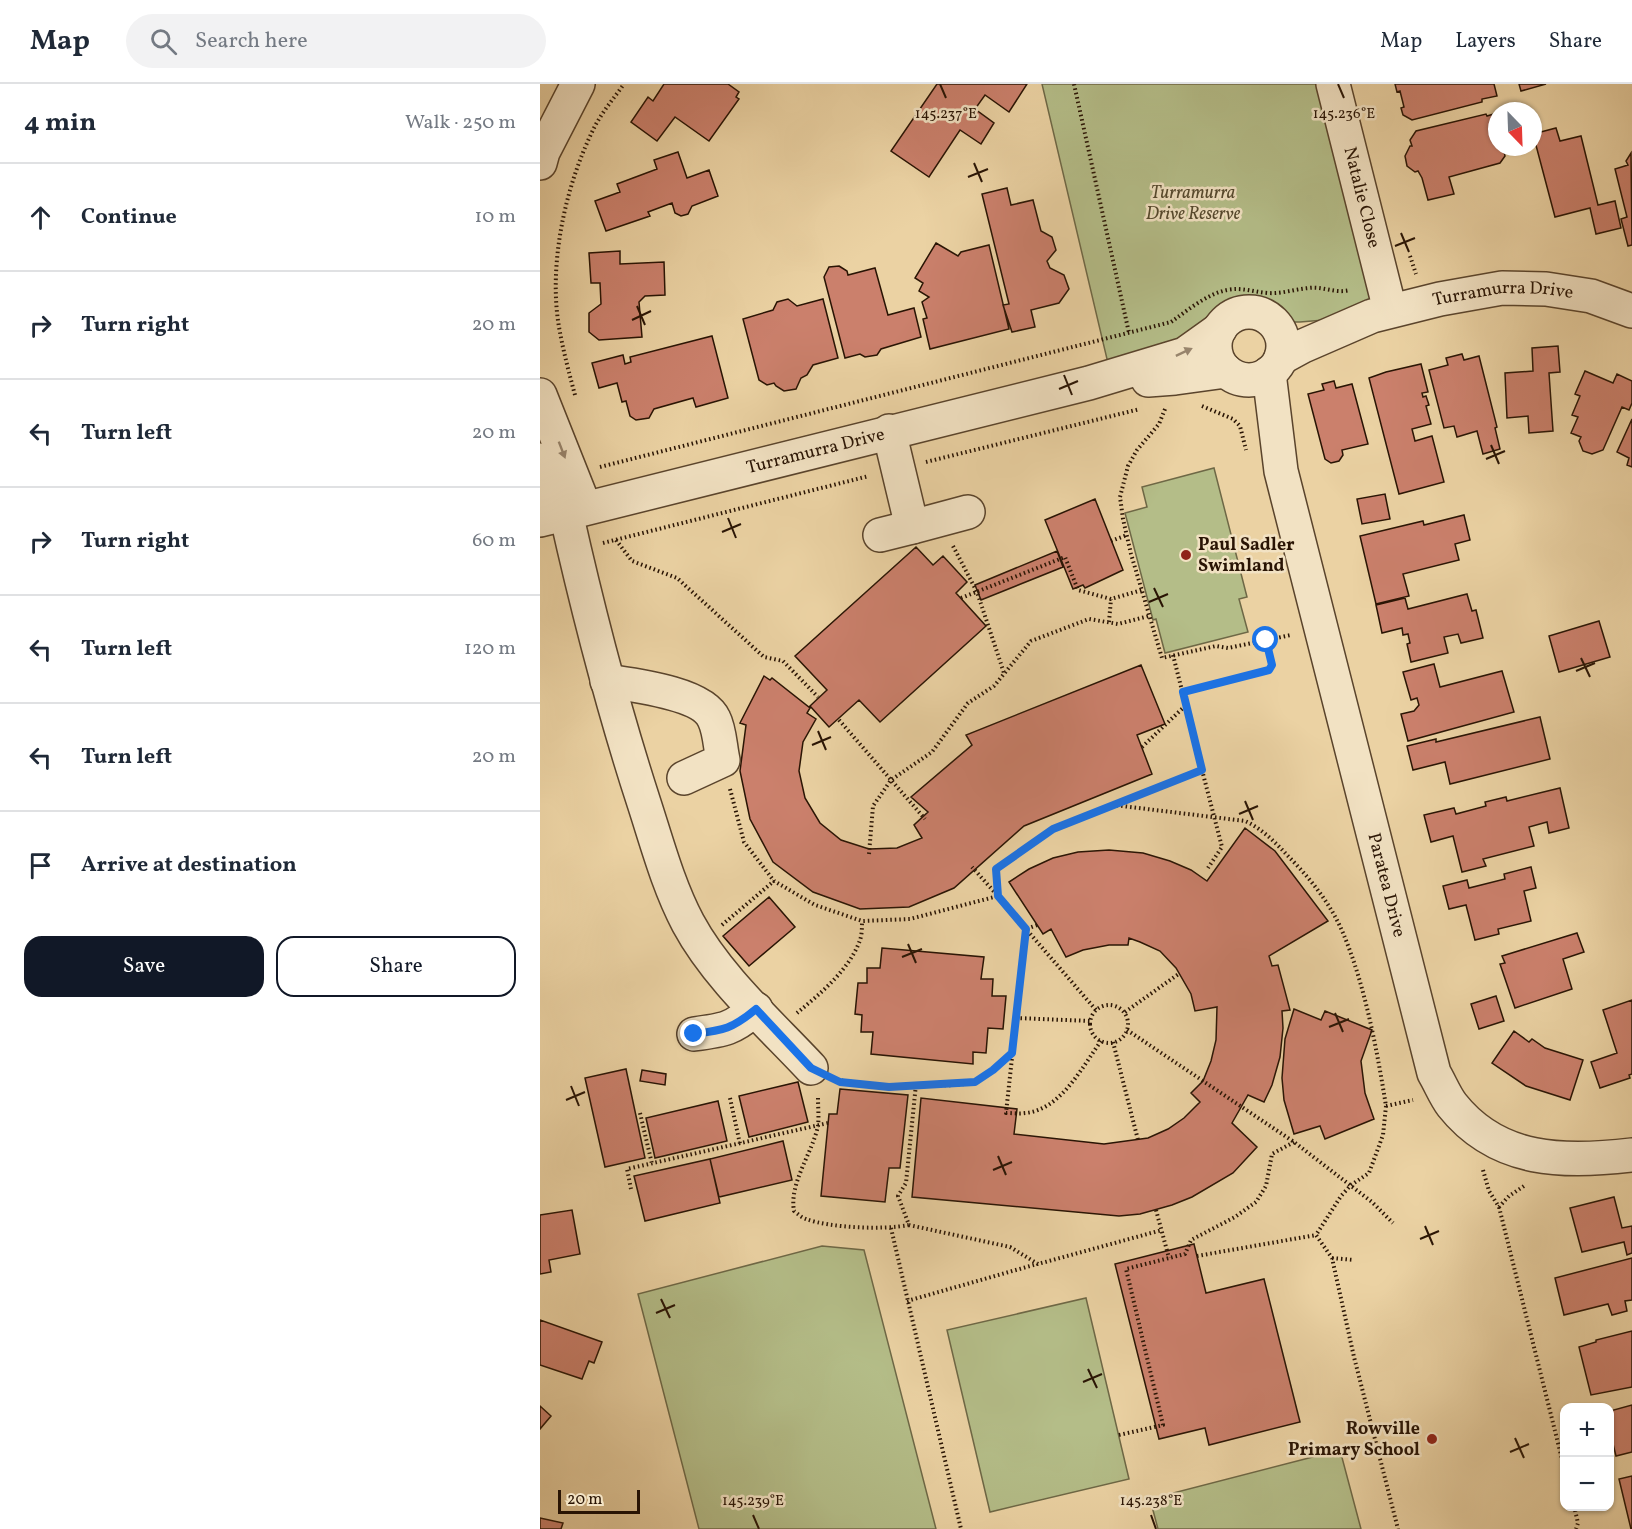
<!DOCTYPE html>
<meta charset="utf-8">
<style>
:root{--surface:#fff;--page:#f2f2f3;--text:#1f2937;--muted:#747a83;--line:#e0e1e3;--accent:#111827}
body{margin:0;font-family:Vollkorn,serif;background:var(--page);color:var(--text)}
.controls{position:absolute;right:18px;bottom:18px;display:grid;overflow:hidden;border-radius:12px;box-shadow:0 2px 4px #0004}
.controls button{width:54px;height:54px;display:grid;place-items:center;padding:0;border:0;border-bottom:2px solid var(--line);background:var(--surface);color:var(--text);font:30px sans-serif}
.compass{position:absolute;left:948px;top:18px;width:54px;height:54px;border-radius:50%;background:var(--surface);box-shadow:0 2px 4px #0004;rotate:157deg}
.scale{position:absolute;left:18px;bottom:15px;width:82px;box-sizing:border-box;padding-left:6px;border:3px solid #291404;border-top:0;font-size:16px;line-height:21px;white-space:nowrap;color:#291404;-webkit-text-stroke:4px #f2e2c3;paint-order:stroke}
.stop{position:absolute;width:18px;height:18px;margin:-14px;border:4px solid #1a73e8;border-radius:50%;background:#fff}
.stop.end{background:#1a73e8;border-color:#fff;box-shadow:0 2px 6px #0008}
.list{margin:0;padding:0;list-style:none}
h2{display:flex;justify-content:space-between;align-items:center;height:78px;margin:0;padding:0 24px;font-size:26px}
h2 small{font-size:20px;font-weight:400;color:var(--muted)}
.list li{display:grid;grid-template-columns:39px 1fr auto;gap:18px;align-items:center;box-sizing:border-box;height:108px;padding:0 24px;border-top:2px solid var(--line)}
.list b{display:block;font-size:22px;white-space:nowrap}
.list em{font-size:20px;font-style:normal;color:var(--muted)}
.actions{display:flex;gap:12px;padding:18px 24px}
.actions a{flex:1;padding:14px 0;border:2px solid var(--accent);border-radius:18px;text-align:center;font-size:21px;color:var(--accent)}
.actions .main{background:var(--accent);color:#fff}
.icon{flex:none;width:33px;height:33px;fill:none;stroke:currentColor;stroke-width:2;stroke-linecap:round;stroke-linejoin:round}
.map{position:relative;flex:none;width:1092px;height:1445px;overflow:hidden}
header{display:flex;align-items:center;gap:36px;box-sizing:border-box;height:84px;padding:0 30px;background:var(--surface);border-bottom:2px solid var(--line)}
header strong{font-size:28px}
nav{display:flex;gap:33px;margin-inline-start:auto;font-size:21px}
.search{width:420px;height:54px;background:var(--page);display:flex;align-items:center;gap:15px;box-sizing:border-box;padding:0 21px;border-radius:33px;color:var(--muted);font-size:22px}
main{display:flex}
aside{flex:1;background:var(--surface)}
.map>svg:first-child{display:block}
</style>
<header>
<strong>Map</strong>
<div class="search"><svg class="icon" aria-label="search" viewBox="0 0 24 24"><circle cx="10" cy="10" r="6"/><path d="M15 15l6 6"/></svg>Search here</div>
<nav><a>Map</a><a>Layers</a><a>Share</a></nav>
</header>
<main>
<aside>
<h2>4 min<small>Walk · 250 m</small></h2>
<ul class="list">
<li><svg class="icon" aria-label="ahead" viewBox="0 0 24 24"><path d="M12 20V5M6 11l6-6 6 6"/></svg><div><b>Continue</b></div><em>10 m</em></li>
<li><svg class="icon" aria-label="right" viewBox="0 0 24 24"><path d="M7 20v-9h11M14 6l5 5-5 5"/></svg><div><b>Turn right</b></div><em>20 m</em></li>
<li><svg class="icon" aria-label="left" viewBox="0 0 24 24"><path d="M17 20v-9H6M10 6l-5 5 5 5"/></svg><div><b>Turn left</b></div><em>20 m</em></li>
<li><svg class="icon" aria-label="right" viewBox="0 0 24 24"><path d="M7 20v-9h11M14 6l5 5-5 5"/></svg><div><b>Turn right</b></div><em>60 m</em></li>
<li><svg class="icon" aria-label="left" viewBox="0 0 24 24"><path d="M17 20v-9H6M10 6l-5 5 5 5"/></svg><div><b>Turn left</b></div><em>120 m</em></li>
<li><svg class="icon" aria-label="left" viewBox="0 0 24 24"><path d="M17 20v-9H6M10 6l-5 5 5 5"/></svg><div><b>Turn left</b></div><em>20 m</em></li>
<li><svg class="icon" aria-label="arrive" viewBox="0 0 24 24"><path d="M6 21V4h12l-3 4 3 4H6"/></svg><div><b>Arrive at destination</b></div></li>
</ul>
<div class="actions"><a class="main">Save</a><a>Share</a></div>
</aside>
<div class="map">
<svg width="1092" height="1445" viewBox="0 0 1092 1445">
<rect width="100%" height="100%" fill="#ebd2a3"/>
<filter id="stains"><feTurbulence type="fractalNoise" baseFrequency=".00333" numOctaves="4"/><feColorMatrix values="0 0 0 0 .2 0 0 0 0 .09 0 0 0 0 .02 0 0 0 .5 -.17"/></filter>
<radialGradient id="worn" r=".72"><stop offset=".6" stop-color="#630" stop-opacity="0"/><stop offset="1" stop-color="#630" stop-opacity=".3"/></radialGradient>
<path fill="#b4bd88" stroke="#6e6846" stroke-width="1.5" d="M502,0H792L850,226L832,232L760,238H733L725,232L715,229L694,232L571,292Z
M674,384L707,513L699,515L708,548L625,569L616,535L613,536L585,429L607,423L602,403Z
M282,1162L324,1166L396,1445H159L98,1210Z
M546,1214L589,1395L450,1428L407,1246Z
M800,1366L821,1445H618L610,1415Z"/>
<path fill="#cb806c" stroke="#291404" stroke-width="1.5" d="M124,0H188L199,8L196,13L199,15L169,57L135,33L117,57L91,38L108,13L113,17Z
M397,0H487L469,28L445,11L435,25L454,39L441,60L420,46L389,93L351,67Z
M855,0H954L957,12L942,15V18L872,36L863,31L861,24L864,23L860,7L857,8Z
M979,0H1006L981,7Z
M957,29V49L952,51L953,56L957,58V63H963L965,72L960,79L909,93L914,110L888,116L882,94L878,87L875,88L867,82L865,72L870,62H872L870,56L876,47L946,30L947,32Z
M1016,44L1020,57L1041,52L1058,121L1075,117L1081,144L1056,150L1050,124L1015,133L993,50Z
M138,68L147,94L169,86L178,112L152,122L148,130L141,132L135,129L132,119L108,128L110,132L66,147L55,117L80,108L77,100L117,85L114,76Z
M1091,69L1092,161L1088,162L1081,135L1087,133L1075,85L1088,81L1086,77Z
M467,104L471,121L493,116L501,147L512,153L516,166L507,177L510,184L524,191L529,205L519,219L491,226L495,243L472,248L463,221L469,220L442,110Z
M396,159L418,172L421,168L449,161L469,245L390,265L383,235L387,234L382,218L389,213L379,207L383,199L375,194Z
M80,167V180L124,178L125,211L105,212L99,218L102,253L59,256L49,248V229L61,220L60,199H51L49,169Z
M299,182L307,187L308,191L335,184L348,231L374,224L381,253L341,265L337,271L325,273L320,270L305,274L284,193L289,183Z
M248,215L257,222L283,215L298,274L273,281L267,291L261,294L256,305L244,307L236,302L234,299L227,301L219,296L203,235L233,226L237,218Z
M172,252L188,314L156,323L153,314L114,325L109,334L96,336L90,332L86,317L82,318L77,299L59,304L52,279L83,271L85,280L91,278L90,273Z
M1018,262L1020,288L1009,289L1013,347L989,349L988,332L967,334L965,289L993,287L992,264Z
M922,270L924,276L939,272L957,343L955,344L960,365L943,370L937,347L917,353L914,342L904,344L889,286L908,281L906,274Z
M881,280L888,308L882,309L883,313L886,312L889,321L886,322L891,340L872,345L875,357L892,352L904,398L859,410L829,294L846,288Z
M1045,287L1073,299L1077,290L1092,297V319L1089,326L1082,323L1063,366L1052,370L1043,367L1039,357L1041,353L1031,349L1038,333L1032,331L1040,312L1035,310Z
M794,297L796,304L812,300L828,360L802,366L803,371L799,377L791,379L785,375L768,310L784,306L782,300Z
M1092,335V383L1087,381L1089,374L1077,368Z
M845,410L850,435L822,440L817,415Z
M555,415L583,486L545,504L543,501L533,505L505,436Z
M924,431L930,456L915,460L919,476L863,490L869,512L836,520L820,452L883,437L884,441Z
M376,463L393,481L403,472L427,498L416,509L446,542L340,638L319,616L289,643L270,622L287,606L255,572Z
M517,467L523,483L441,516L435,501Z
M927,510L932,527L936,526L943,554L921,559L918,550L904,553L908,569L871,578L867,560L870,559L868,550L863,551L862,544L842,549L836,521L865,514L868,525Z
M1059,537L1070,573L1019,588L1009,552Z
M894,580L900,603L962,587L974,628L868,657L861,630L874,627L879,621L877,614L871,616L863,588Z
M601,581L625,640L597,651L612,690L484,742L414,804L369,823L320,825L273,808L233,778L210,735L200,687L206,641L200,639L224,592L230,596L232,594L270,624L267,629L276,635L263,658L259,687L265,714L280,739L301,756L329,765L357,764L382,754L374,741L388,728L371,713L432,661L426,651Z
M1000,633L1010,675L910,700L905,678L873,686L867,662L896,655V658Z
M1020,704L1029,744L1009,749L1007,738L989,743L994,762L943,775L946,782L922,788L913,752L891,758L884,731L914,724L916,730L946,722L945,718L966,713L967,717Z
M705,744L735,767L788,837L729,872L732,882L738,881L750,926L742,927L743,944L740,973L732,1001L724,1018L708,1011L692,1039L717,1063L693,1089L652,1113L632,1121L600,1130L579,1132L372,1113L381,1014L477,1025L474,1050L564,1060L608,1054L628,1045L644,1034L660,1018L651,1009L663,997L671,977L676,956L677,923L655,927L651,910L636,884L620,867L600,858L589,854L588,861H569L543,866L526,873L511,845L503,850L469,798L489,785L513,774L538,768L569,766L603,769L630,777L651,786L667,797Z
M991,783L996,804L984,807L991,837L958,845L959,850L935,856L926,821L909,825L903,802L927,796L929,804L965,795L964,790Z
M229,813L255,843L209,882L183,852Z
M1037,849L1044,868L1023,875L1032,905L975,924L960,880L965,879L962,872Z
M342,864L444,873L441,895H453L452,912H466L463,945L448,944L446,969L433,968V980L331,970L333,948H321L322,931L315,930L318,899H327V884H340Z
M956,912L964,937L939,945L931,920Z
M1092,916V990L1089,991L1090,994L1060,1004L1051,978L1077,969L1063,926Z
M754,925L781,936L785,927L832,946L821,977L825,1009L834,1035L785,1055L780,1042L754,1050L744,1016L742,994L745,955Z
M974,947L989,958L992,955L1005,964L1043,976L1030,1016L986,1002L952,979Z
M86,985L105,1074L65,1083L45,994Z
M102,986L126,990L125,1001L100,997Z
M258,998L268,1038L209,1053L199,1012Z
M300,1005L368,1011L360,1084H349L345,1118L281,1112L289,1030H297Z
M178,1017L187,1057L115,1074L106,1034Z
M243,1057L252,1096L179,1113L170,1075Z
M170,1075L180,1119L105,1137L94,1092Z
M1074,1113L1082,1144L1092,1142V1169L1087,1171L1084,1158L1042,1168L1030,1124Z
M32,1126L40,1170L9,1176L11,1188L0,1190V1131Z
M654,1160L666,1209L724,1195L760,1338L669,1361L665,1344L619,1355L575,1180Z
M1092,1174V1216L1085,1217L1087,1227L1072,1231L1068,1220L1024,1231L1015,1194Z
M0,1236L62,1258L54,1279L49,1277L42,1295L0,1281Z
M1092,1247V1303L1051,1311L1039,1263L1056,1258V1256Z
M1092,1321V1368L1076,1372L1070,1348V1327Z
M0,1322L11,1332L0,1345Z
M1092,1392V1445H1091L1079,1395Z
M0,1434L23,1439L21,1445H0Z"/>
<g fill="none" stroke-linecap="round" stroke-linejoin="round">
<g stroke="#5a442c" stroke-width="36">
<g id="minor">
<path id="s1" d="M793,0L850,226"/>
<path d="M0,79L3,68L38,0"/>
<circle cx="709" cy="262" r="34"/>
<path id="s2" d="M741,274L763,262L832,232L900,215L962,204L1006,205L1051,212L1092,227"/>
<path id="s3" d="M729,289L741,387L894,989C900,999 905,1012 912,1021C958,1079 1025,1079 1092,1071"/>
<path d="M608,296L635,294L686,287"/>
<path d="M0,311L45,424"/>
<path d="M349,347L372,443L428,428"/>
<path d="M0,376L10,433"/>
<path d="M26,429C48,527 73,624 104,719C117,759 128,801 148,839C177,893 229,939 271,984"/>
<path id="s4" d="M0,436L549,299L645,270L680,245"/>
<path d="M340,451L372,443"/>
<path d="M67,597C92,601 163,609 174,635C180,647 180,663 183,676L144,694"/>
<path d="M154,950C185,946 192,945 216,925"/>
</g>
</g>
<path stroke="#291404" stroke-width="4" stroke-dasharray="1.5 3" stroke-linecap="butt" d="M534,0L589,249
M870,172L876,190
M35,311C29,289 23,266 19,243C8,179 26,99 55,42C63,27 74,14 84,0
M662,322L693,335L700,342L706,366
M625,325L619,340L597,366L588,382L580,413L583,435L591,470L622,574L676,562L688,564L751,551
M386,378L600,325
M60,383L631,238C648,226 667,210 687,206C702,203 713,208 728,209C742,210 755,205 769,204C783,202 795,210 810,206
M76,456L92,477L137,494L224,573L243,577L278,613
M571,457L587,451
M63,459L329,392
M413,462L437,508L464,589
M421,514L525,473L538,506L571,515L602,506
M569,538L571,515
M633,571L662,686L574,721L705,737C721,744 735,758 747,771C769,793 791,820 803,849C825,901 837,966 846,1022L873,1016
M643,608L729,586L732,581L726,556
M299,636L385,735
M602,663L645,622
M662,686L682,763L668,784
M190,705L204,758L234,797L275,821L322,837L370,835L458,812L432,783
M329,770L333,722L351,696L392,668L428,619L454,602L491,557L549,535L578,540L609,532
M182,841L234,797
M497,841L486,845L556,926
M550 940a19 19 0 1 1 38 0a19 19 0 1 1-38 0Z
M585,928L640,889
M257,929C280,910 310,885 320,856C322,851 322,843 322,837
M476,934L550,937
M587,946L754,1058L832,1118L853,1139
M561,957C542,983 521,1026 485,1029C479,1030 473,1029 466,1029L486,845L458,812L456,785L513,745L574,721
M573,958L598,1056
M472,969C461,979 448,994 434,998C416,1003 395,1001 376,1000L366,1099L358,1112L369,1141L470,1163L498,1180L622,1146
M297,996L349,1003L376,1000
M190,1014L200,1060
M278,1014C278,1023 279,1033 278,1042C272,1070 249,1099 254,1127C258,1130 262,1134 266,1135C290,1144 344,1146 369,1141
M846,1022L843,1051L829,1089L811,1101L801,1112L776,1151L792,1174L814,1273L858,1445
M100,1029L112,1080
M943,1086L949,1107L959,1123L969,1112L984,1102
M91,1105L87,1085L288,1039
M959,1123L1024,1383
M616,1126L629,1174
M351,1144L421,1445
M657,1172L776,1151
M792,1174L814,1176
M367,1217L497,1180
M579,1351L623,1341L586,1185L645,1170L651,1156L695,1133L716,1118L726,1102L732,1070L754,1058
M1034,1422L1038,1439L1036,1445"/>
<use href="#minor" stroke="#f2e2c3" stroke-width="33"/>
</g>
<defs><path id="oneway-solid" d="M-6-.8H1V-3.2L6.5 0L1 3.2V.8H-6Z" transform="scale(1.5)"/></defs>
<g fill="#98856d">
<use href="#oneway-solid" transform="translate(644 268) rotate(-25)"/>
<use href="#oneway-solid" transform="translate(22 366) rotate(69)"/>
</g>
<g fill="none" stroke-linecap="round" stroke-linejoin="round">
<path stroke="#1a73e8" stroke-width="8" d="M154,950C184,946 192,945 216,925L271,984L300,998L349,1003L435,998L453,986L472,969L486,845L458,812L456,785L513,745L662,686L643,608L729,586L732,581L726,556"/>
</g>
<path fill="none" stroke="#291404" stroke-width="2" d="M400,0L406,14M798,0L804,14M434,79L442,98M428,93L448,85M861,149L869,168M855,162L875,154M97,222L105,241M92,236L111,227M524,291L532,311M519,305L538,297M951,361L959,380M946,375L965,367M188,434L196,454M182,448L201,440M614,504L623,523M609,518L628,510M1041,574L1050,593M1036,587L1055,579M278,647L286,666M272,661L291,653M705,717L713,736M699,730L718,722M368,860L376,879M362,873L382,865M795,929L803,948M789,943L809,935M31,1002L39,1022M26,1016L45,1008M458,1072L466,1091M453,1086L472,1078M885,1142L893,1161M880,1155L899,1147M121,1215L130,1234M116,1229L135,1221M548,1285L557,1304M543,1298L562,1290M975,1354L984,1374M970,1368L989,1360M213,1431L219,1445M611,1431L616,1445"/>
<g fill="#8f2418" stroke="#f2e2c3" stroke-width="2">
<circle cx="646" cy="471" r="6"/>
<circle cx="892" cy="1355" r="6"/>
</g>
<g text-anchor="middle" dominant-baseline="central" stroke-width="5" stroke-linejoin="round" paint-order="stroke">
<g font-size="18" font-style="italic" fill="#53472c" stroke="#f2e2c3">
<text x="653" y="109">Turramurra<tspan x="653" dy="21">Drive Reserve</tspan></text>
</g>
<g font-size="18" fill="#291404" stroke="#f2e2c3">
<text stroke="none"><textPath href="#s1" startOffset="117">Natalie Close</textPath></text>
<text stroke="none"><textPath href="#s2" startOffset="234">Turramurra Drive</textPath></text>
<text stroke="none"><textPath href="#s4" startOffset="284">Turramurra Drive</textPath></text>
<text stroke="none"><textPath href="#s3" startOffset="526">Paratea Drive</textPath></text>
</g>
<g font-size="18" font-weight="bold" fill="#291404" stroke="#f2e2c3" text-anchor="start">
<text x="658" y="461">Paul Sadler<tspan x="658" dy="21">Swimland</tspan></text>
<text x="880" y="1345" text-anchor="end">Rowville<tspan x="880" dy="21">Primary School</tspan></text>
</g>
</g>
<g font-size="15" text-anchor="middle" fill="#291404" stroke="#f2e2c3" stroke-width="5" stroke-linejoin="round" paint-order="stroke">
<text x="406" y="34">145.237°E</text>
<text x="804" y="34">145.236°E</text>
<text x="213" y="1421">145.239°E</text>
<text x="611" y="1421">145.238°E</text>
</g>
<rect width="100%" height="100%" filter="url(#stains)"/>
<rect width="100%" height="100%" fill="url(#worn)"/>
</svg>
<div class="controls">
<button>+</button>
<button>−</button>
</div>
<svg class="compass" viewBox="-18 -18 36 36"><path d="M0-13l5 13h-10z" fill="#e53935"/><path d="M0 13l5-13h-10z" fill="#747a83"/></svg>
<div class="scale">20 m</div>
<div class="stop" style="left:726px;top:556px"></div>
<div class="stop end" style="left:154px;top:950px"></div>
</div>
</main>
